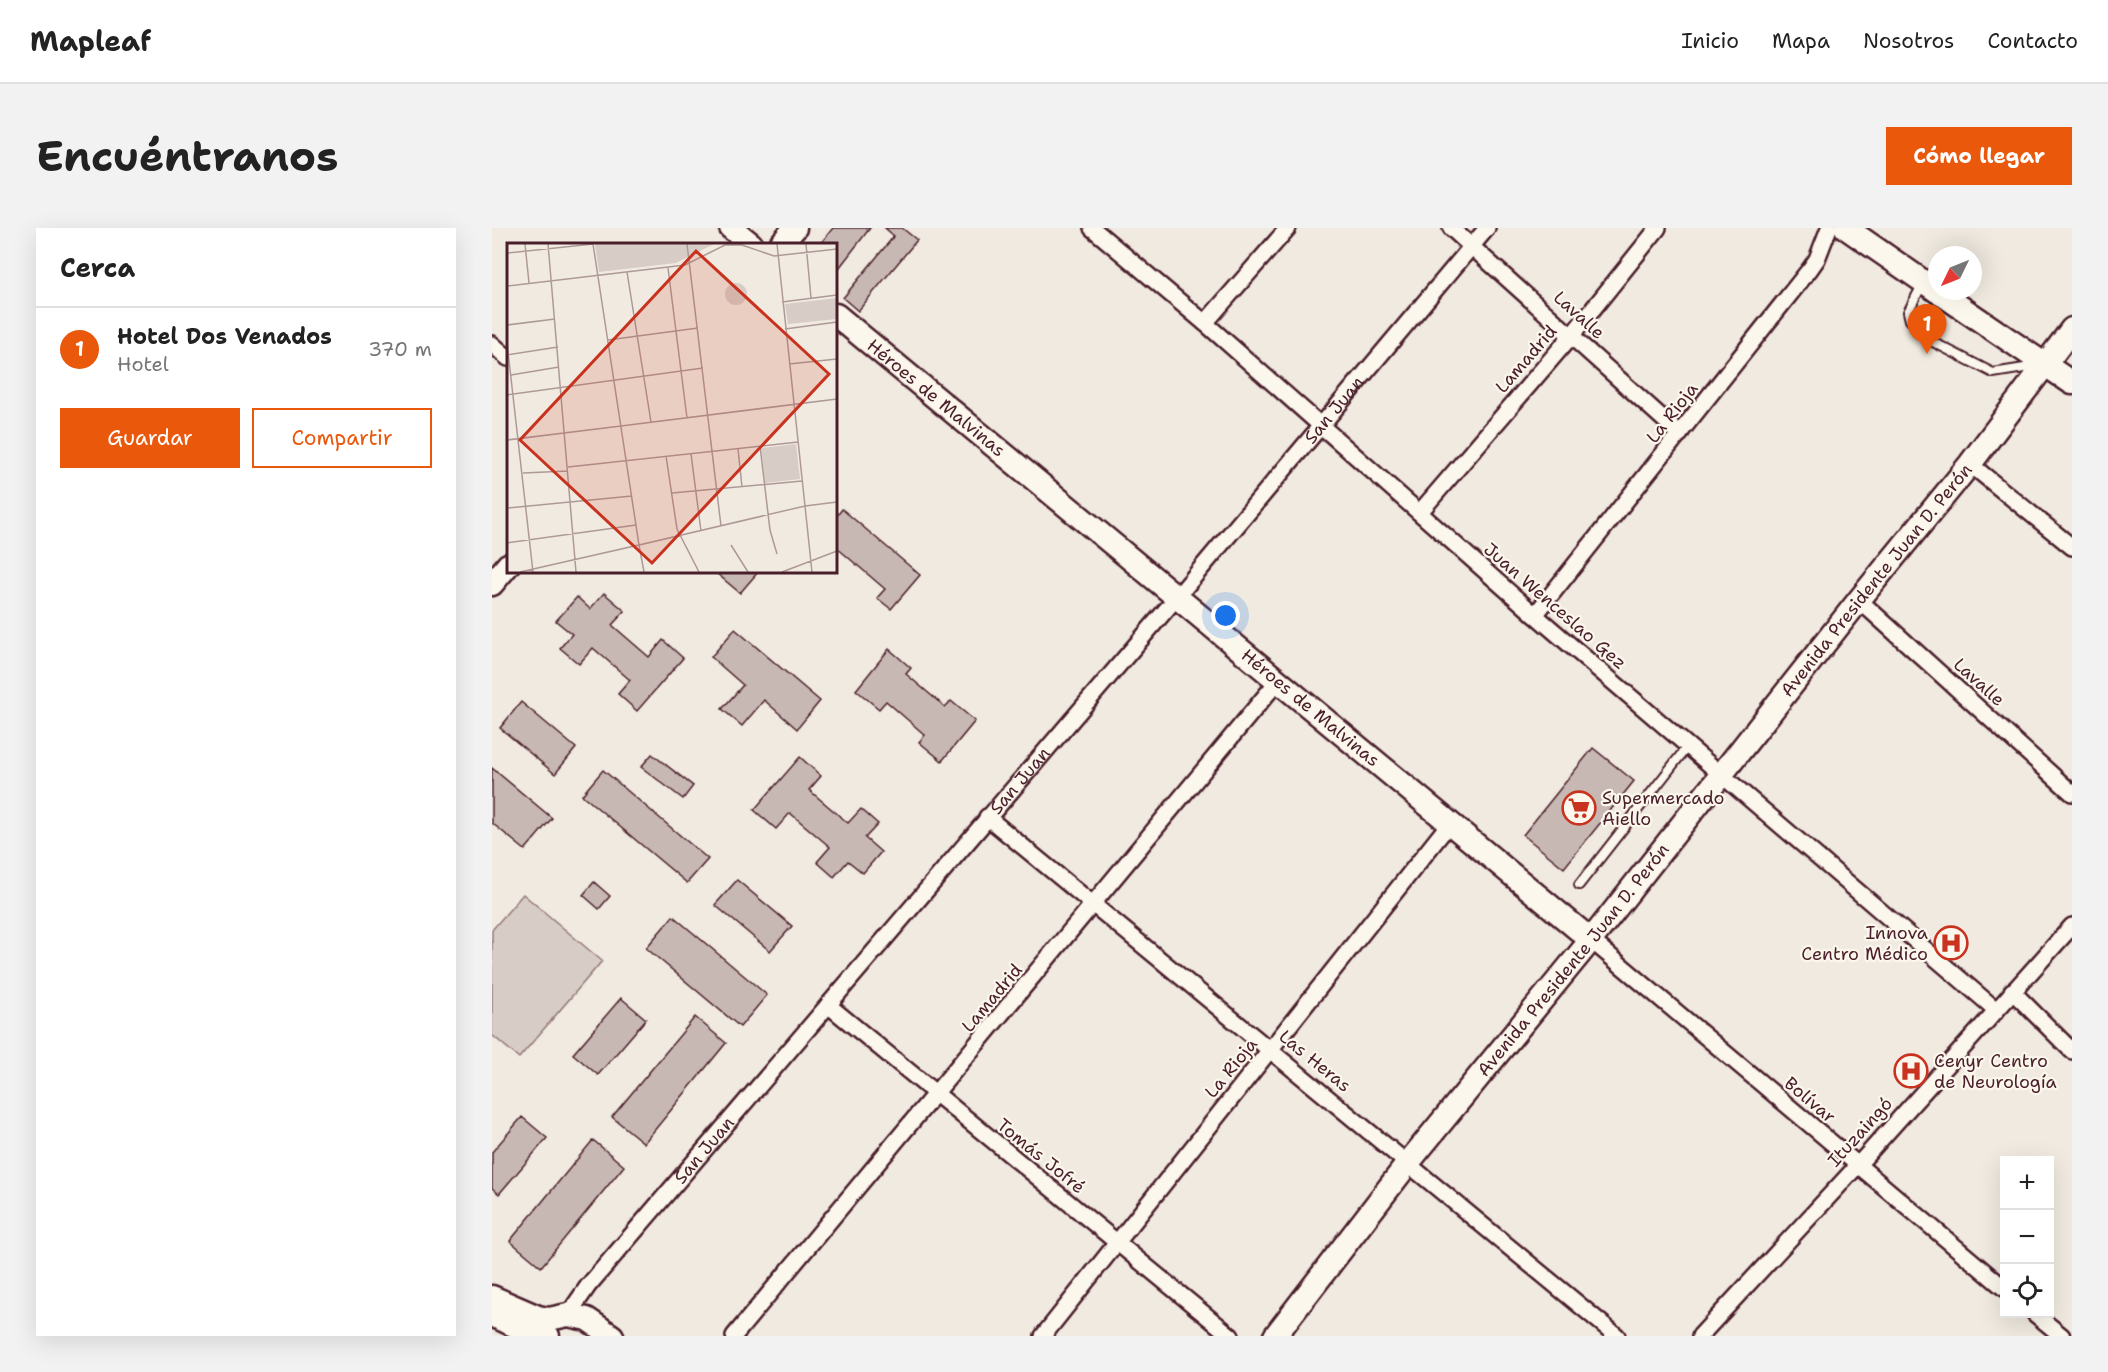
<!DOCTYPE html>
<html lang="es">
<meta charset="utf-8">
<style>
:root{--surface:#fff;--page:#f2f2f2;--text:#222;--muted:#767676;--line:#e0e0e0;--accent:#ea580c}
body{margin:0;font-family:"Shantell Sans",sans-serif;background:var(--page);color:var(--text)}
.controls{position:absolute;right:18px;bottom:18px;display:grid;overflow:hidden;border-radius:0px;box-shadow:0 6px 24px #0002}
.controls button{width:54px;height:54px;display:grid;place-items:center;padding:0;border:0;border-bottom:2px solid var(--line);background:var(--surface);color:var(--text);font:30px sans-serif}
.compass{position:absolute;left:1436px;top:18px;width:54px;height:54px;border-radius:50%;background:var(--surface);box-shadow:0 6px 24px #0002;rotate:227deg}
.you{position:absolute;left:734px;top:388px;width:21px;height:21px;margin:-15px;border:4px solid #fff;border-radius:50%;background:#1a73e8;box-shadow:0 0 0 9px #1a73e833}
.badge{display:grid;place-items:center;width:39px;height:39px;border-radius:50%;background:var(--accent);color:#fff;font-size:20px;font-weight:700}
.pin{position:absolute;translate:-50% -50px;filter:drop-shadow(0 2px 3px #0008)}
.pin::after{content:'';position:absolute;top:32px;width:21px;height:18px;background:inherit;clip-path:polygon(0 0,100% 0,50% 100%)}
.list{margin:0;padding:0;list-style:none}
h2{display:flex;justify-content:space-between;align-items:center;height:78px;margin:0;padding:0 24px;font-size:26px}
h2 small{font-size:20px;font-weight:400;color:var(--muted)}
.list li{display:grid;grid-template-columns:39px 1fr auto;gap:18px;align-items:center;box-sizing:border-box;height:84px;padding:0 24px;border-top:2px solid var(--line)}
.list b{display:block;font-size:22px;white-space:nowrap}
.list p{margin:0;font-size:20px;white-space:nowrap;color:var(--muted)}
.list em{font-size:20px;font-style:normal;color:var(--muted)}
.actions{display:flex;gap:12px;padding:18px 24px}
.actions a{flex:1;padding:14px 0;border:2px solid var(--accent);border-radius:0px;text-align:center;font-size:21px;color:var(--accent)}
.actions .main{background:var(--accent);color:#fff}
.icon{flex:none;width:33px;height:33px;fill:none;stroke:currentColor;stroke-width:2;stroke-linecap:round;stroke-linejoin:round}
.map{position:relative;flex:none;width:1580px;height:1108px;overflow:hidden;border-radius:0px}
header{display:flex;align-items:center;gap:36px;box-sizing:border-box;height:84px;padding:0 30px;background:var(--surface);border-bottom:2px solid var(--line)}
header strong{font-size:28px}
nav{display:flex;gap:33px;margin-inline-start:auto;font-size:21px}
.intro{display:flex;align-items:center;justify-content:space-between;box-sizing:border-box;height:144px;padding:0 36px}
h1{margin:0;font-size:42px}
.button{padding:15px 27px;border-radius:0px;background:var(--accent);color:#fff;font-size:21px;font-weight:700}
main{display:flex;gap:36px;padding:0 36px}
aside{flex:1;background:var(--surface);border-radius:0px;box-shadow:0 6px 24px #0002}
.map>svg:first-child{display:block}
</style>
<header>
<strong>Mapleaf</strong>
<nav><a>Inicio</a><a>Mapa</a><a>Nosotros</a><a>Contacto</a></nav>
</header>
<div class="intro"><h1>Encuéntranos</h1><a class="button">Cómo llegar</a></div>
<main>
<aside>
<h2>Cerca<small></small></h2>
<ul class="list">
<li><span class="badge">1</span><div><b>Hotel Dos Venados</b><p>Hotel</p></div><em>370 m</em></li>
</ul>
<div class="actions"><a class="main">Guardar</a><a>Compartir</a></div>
</aside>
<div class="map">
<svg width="1580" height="1108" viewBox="0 0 1580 1108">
<rect width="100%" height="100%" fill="#f0eae0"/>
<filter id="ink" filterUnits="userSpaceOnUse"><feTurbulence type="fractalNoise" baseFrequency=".0167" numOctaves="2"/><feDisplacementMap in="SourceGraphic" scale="12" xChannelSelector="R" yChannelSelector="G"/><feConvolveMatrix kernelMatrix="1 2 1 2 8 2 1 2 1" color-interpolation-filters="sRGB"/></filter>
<g filter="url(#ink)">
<path fill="#d8ccc6" stroke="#917678" stroke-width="1.5" d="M31,666L110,733L27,830L0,807V702Z"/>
<path fill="#c8b8b3" stroke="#4a1f2b" stroke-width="1.5" d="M341,0H378L344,44V16H328Z
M393,0H410L425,12L366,83L351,70L402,8Z
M350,281L428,347L399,381L385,370L393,361L344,319V289Z
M223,344H266L248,365Z
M112,365L133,383L120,397L157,429L171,412L191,430L145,483L126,466L138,452L101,420L87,436L68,420L80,406L64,393L85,369L98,381Z
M243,401L328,473L305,501L272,472L250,498L230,481L251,457L219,429Z
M397,421L419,440L414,446L453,479L459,473L483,493L450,533L427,514L433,507L394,473L387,481L364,462Z
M29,474L84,520L63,546L8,500Z
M1101,520L1142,553L1072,640L1031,607Z
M160,526L201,558L191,571L149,539Z
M308,529L329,548L317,562L356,595L369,581L386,596L373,610L389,624L371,645L356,633L342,649L325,634L338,619L298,585L284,601L262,582Z
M0,540L60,590L33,622L0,595Z
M111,542L216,631L195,655L90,567Z
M245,652L300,698L278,723L223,677Z
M102,654L118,668L107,681L91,667Z
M181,688L275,767L248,799L154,720Z
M129,770L154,791L106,847L81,826Z
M203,789L234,815L152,915L120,889Z
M30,889L55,910L7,966L0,960V924Z
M101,912L132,938L49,1039L18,1013Z"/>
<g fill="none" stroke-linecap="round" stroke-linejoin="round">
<g stroke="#4a1f2b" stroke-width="12">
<path id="lane" d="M1430,57L1416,84L1418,92L1439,113L1501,145L1545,138
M1087,657L1195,519"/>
</g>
<g stroke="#4a1f2b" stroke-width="20">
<g id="street">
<path d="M600,0L713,95L1043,387L1503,781"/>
<path d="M959,0L1188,206"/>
<path d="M713,95L796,0"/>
<path d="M0,116L16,130"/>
<path d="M1478,236L1580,319"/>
<path d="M928,284L1080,107L1166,0"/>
<path d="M1367,372L1580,565"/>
<path d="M1043,387L1318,41L1325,31L1337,0"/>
<path d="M495,589L1125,1108"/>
<path d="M1099,712L1512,1060"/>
<path d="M1520,763L1580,823"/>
<path d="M336,777L739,1108"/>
<path d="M1543,1086L1570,1108"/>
<path id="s1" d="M76,1087L96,1058L685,369L995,0"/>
<path d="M242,1108L785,454"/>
<path d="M551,1108L957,596"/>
<path d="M1208,1108L1365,938L1580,698"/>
</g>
</g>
<g stroke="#4a1f2b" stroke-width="27">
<g id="secondary">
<path d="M239,0L259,16"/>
<path d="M1354,0L1445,63"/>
<path d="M289,16L303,0"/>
<path d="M1445,63L1580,155"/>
<path id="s2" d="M344,87L1099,712"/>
<path d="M0,356L16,337"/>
<path d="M0,1069L46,1089L57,1091L76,1087L95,1091L120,1108"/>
<path d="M0,1087L30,1101L56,1108"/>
<path id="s3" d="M783,1108L916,935L1099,712L1367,372L1478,236L1580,101"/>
</g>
</g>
<use href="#lane" stroke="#fbf7ec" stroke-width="8"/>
<use href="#street" stroke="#fbf7ec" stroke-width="15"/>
<use href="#secondary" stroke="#fbf7ec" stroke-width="22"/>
</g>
</g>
<defs>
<g id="supermarket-ring" transform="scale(1.725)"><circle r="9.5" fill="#fbf7ec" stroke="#c8321e" stroke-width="1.5"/><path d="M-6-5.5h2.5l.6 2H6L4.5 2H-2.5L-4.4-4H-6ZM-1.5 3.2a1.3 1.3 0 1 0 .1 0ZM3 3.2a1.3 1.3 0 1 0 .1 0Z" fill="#c8321e"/></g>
<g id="hospital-ring" transform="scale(1.725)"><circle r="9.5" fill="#fbf7ec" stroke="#c8321e" stroke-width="1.5"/><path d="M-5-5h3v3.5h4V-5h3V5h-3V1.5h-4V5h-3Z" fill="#c8321e"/></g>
</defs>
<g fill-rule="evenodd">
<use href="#supermarket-ring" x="1087" y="580"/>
<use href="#hospital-ring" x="1459" y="715"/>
<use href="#hospital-ring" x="1419" y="843"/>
</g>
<g text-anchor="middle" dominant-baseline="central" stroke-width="4.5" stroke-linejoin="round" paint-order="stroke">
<g font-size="18" fill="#4a1f2b" stroke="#fbf7ec">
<text transform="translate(1087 87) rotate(42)">Lavalle</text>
<text transform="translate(1034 131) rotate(-49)">Lamadrid</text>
<text stroke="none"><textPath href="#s2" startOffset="130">Héroes de Malvinas</textPath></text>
<text stroke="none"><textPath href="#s1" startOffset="1186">San Juan</textPath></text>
<text transform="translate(1180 185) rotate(-52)">La Rioja</text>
<text stroke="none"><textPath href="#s3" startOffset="966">Avenida Presidente Juan D. Perón</textPath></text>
<text transform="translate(1063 378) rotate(41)">Juan Wenceslao Gez</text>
<text transform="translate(1487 454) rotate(42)">Lavalle</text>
<text stroke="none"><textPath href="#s2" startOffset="616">Héroes de Malvinas</textPath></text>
<text stroke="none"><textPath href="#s1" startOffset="700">San Juan</textPath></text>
<text stroke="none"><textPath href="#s3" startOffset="480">Avenida Presidente Juan D. Perón</textPath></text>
<text transform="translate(500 770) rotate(-50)">Lamadrid</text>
<text transform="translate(823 833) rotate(39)">Las Heras</text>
<text transform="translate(739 840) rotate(-51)">La Rioja</text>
<text transform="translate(1318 872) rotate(40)">Bolívar</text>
<text transform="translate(1368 904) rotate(-48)">Ituzaingó</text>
<text stroke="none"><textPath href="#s1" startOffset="214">San Juan</textPath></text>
<text transform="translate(549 928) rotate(39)">Tomás Jofré</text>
</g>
<g font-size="18" fill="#4a1f2b" stroke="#fbf7ec" text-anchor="start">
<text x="1110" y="570">Supermercado<tspan x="1110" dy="21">Aiello</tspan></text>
<text x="1436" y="705" text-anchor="end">Innova<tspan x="1436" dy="21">Centro Médico</tspan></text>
<text x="1442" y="833">Cenyr Centro<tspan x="1442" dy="21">de Neurología</tspan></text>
</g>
</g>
<g transform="translate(15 15)">
<rect width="330" height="330" fill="#f0eae0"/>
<path d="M88,1H207L169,20L92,29ZM218 51a11 11 0 1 1 22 0a11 11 0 1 1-22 0ZM330,55V76L281,81L278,61ZM289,201L293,236L258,240L254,205Z" fill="#d8ccc6"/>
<path fill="none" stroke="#ae9998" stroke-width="1.5" d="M18,1L22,40M41,1L69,329M86,1L132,302L298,263L330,259M180,1L214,283M270,1L298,263M299,1L304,55M0,10L86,1M161,25L180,175M120,29L144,179M0,43L178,22L218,2H235L267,13L330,6M275,59L330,52M0,82L48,76M278,86L330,79M101,97L191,85M0,100L26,329M0,112L51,104M282,121L330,116M4,132L52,124M0,152L196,125M114,183L330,156M0,197L114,183M253,203L263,287L270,311M231,206L235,244M184,211L194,288M159,213L170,286L192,329M61,224L291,199M16,230L61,228M165,250L295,238M298,263L305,329M0,265L125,253M0,300L129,282M224,302L241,329M13,329L132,302L137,329M275,329L330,308"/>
<path fill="#c8321e" fill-opacity="0.15" stroke="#c8321e" stroke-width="3" d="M189,8L322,131L145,320L13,197Z"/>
<rect width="330" height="330" fill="none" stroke="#4a1f2b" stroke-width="3"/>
</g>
</svg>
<div class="controls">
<button>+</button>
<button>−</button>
<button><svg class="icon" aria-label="locate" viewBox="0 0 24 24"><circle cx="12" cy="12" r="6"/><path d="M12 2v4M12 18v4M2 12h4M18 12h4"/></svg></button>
</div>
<svg class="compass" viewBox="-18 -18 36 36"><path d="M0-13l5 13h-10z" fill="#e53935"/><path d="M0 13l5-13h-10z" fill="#767676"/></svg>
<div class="you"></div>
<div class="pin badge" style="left:1435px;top:126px">1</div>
</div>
</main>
